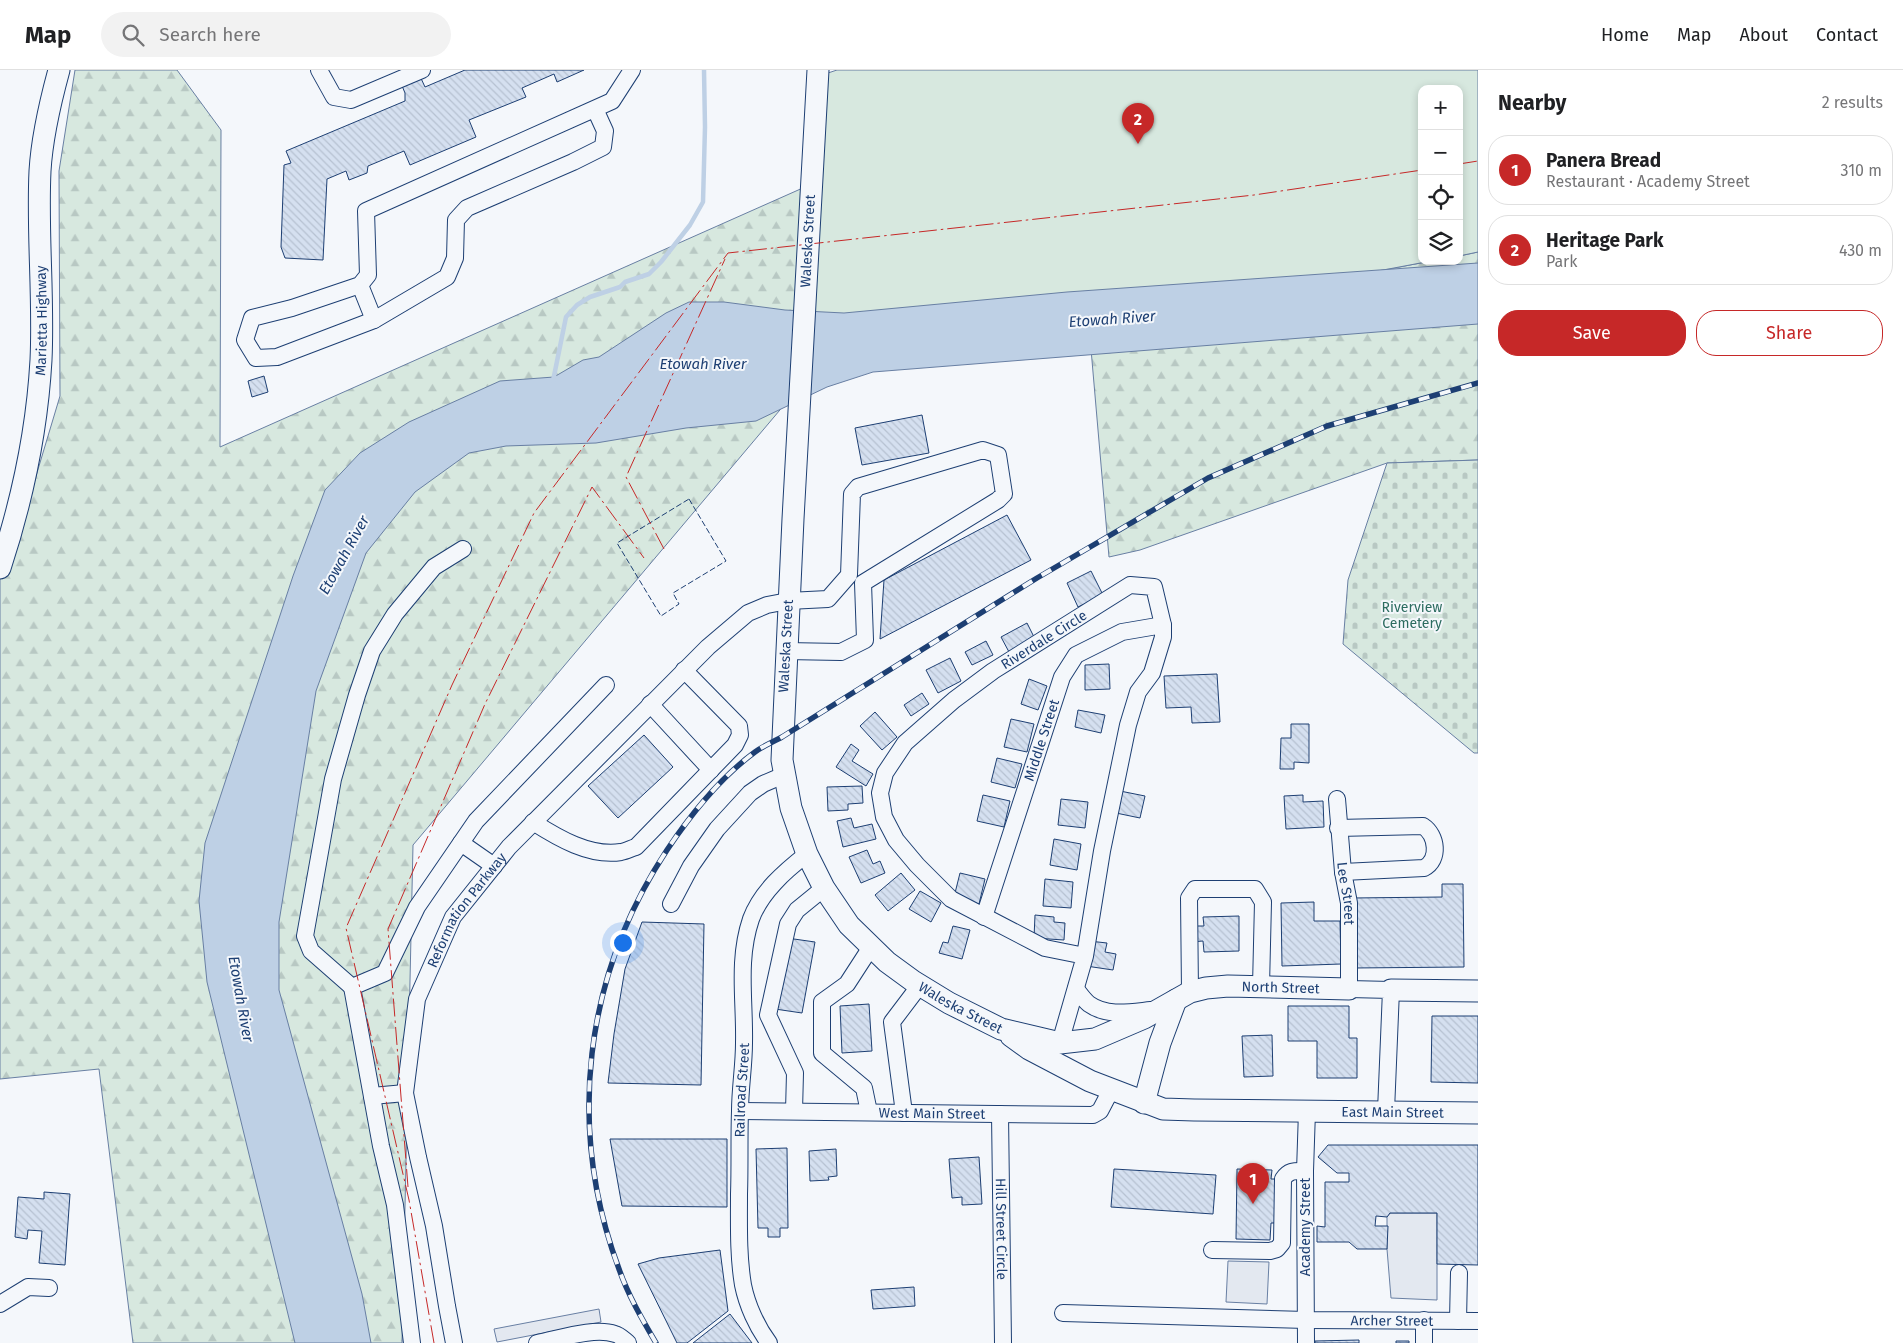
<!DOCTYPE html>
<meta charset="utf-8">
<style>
:root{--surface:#fff;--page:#f2f2f2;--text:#202124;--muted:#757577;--line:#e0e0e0;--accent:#c62828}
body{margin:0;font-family:"Fira Sans",sans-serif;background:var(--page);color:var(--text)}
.controls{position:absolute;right:15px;top:15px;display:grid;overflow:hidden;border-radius:10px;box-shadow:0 2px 8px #0003}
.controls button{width:45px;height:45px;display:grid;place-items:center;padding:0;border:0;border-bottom:1px solid var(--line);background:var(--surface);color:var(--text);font:25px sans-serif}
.you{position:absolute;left:622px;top:872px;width:18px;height:18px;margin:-12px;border:4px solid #fff;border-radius:50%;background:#1a73e8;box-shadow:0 0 0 8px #1a73e833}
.badge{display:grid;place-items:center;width:32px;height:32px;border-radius:50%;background:var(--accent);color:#fff;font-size:16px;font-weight:700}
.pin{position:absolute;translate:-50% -41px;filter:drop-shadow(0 1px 2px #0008)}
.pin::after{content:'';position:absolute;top:26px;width:18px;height:15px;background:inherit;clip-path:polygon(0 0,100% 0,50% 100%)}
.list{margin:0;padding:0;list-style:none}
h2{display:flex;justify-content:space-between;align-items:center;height:65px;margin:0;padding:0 20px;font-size:21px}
h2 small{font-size:16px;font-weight:400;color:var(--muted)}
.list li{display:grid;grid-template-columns:32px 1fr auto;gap:15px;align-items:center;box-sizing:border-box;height:70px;margin:0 10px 10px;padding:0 10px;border:1px solid var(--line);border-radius:20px}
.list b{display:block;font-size:19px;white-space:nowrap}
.list p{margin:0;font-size:16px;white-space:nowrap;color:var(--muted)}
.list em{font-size:16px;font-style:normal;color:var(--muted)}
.actions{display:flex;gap:10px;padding:15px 20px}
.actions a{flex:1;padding:11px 0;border:1px solid var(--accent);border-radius:20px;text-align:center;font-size:18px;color:var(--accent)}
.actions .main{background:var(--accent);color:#fff}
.icon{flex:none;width:28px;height:28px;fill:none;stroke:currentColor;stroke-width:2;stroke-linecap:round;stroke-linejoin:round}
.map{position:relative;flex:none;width:1478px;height:1273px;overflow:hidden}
header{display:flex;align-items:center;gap:30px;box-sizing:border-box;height:70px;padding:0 25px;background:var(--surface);border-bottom:1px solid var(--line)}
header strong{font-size:24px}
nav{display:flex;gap:28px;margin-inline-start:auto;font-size:18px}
.search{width:350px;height:45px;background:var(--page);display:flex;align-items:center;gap:12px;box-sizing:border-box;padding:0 18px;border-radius:28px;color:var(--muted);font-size:19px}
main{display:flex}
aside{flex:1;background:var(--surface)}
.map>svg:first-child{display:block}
</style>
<header>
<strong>Map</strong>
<div class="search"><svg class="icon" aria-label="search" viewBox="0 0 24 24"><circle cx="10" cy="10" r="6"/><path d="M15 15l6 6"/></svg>Search here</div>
<nav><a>Home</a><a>Map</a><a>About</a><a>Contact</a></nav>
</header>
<main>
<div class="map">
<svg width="1478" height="1273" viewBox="0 0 1478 1273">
<defs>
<pattern id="forest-firs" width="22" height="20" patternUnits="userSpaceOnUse" patternTransform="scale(1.25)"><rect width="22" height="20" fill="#d7e8df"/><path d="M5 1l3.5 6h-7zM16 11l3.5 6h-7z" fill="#b8c8c3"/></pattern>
<pattern id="cemetery-stones" width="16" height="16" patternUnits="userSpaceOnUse" patternTransform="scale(1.25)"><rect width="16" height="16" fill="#d7e8df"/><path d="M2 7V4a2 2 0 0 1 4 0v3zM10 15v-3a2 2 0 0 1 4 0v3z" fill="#b8c8c3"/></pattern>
<pattern id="building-back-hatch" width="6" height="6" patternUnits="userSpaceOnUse" patternTransform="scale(1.25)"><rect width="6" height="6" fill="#d5e0f0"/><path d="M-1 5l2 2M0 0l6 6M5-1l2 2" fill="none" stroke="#b6c1d1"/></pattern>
</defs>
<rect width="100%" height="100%" fill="#f4f7fb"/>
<path fill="url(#forest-firs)" stroke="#687fa3" d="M75,0H177L221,60L220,377L814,113L801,315L413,775L402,1273H133L99,999L0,1009V507L15,476L60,326L59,101Z
M1478,182V390L1387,393L1140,480L1109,487L1089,256L1431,191H1459V186Z"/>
<path fill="url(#cemetery-stones)" stroke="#687fa3" d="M1478,390V683H1474L1343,574L1348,510L1387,393Z"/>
<path fill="#d7e8df" stroke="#687fa3" d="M837,0H1478V182L1459,186V19H1422V191H1431L832,304L802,284L822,5Z"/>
<path fill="#e3e8f0" stroke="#687fa3" d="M1390,1143H1437V1230L1391,1228L1387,1179V1147Z
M1228,1191L1269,1192L1267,1234L1226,1232Z
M599,1239L601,1252L497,1272L494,1259Z"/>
<path fill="#bed0e5" stroke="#687fa3" d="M1478,193V254L873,302L827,317L756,351L686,358L596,373L506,376L469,383L415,422L366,483L316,621L279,852V920L362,1224L371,1273H295L207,912L199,831L205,773L293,506L325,420L360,383L409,352L500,311L554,307L583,290L599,287L666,243L689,232H724L785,240L844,243L1067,222Z"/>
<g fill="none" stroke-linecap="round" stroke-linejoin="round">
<path stroke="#bed0e5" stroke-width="4.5" d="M553,311L566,247L577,235L590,227L620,217L625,212L649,204L661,192L690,155L703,132L705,57L704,0"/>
</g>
<path fill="url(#building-back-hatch)" stroke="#1d3f73" d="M465,0H584L557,12L554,4L522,18L526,27L469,50L476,67L410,95L404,81L368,96L367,103L349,110L346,101L327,109L323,190L285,188L281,177L284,95L291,93L286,81L405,31V23L400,11L419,4L425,17Z
M264,306L268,322L252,327L248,311Z
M922,345L929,383L862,395L855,358Z
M1007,445L1031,490L880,569L884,510Z
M1091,501L1103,525L1078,537L1067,513Z
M1027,553L1035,569L1009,582L1001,567Z
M986,571L993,585L972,595L965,582Z
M950,588L961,611L938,623L926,600Z
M1109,594L1110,619L1085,620V595Z
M1217,604L1220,652L1192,653L1191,637L1166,638L1164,606Z
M1029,609L1047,616L1038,640L1021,634Z
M922,623L929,634L911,646L904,635Z
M1078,640L1105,645L1101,663L1075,657Z
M875,642L897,667L882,680L860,656Z
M1011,649L1034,654L1027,682L1004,677Z
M1291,654H1309V693L1294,692V699H1280L1281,668H1291Z
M644,665L673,697L618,748L588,716Z
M851,674L859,680L852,691L873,704L866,716L836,697Z
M997,688L1022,694L1015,718L991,712Z
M862,716L863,733L848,734V740L828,741L827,717Z
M1120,721L1145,726L1140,748L1116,743Z
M983,725L1010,731L1004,757L977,751Z
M1303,725V732L1323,731L1324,757L1286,759L1284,726Z
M1061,729L1088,732L1085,758L1058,755Z
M851,748L854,758L872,754L876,769L843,777L837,751Z
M1054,769L1081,774L1077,800L1050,795Z
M867,780L873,794L880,791L885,803L861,813L849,787Z
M901,803L915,820L888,841L875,825Z
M960,803L985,809L979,834L954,827Z
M1045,809L1073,812L1071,838L1043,836Z
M1442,814H1463L1464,897L1353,898L1352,828L1442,827Z
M920,821L941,833L931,852L909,839Z
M1314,832V851H1340L1341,894L1282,896L1281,833Z
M1035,845L1054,847V852L1065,853L1064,870L1034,868Z
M1239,846V881L1204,882L1203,871L1190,872V856H1204L1203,847Z
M642,852L704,854L701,1015L608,1013L614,964L625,899Z
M953,856L970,860L962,889L939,883L943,872L948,873Z
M787,868L815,872L802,943L775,939Z
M1089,871L1107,873L1105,882L1116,884L1113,900L1086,896Z
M869,934L872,981L842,983L840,936Z
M1288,936H1349V968H1357V1008H1317V971H1288Z
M1432,946H1478V1013L1431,1012Z
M1272,965L1273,1006L1244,1007L1242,966Z
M610,1069H727V1137L622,1136Z
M1328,1075H1478V1195L1437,1194V1143H1390L1387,1147L1376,1146L1375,1156H1388L1387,1179H1357L1349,1172H1317V1156L1325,1157V1112H1349V1103H1337L1318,1087Z
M787,1078L788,1158H780V1167H768V1158H758L756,1079Z
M836,1079L837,1106L828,1107L829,1110L810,1111L809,1081Z
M979,1087L982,1134L962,1135V1127L952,1128L949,1089Z
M1114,1099L1216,1105L1213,1144L1111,1137Z
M1237,1099L1272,1100L1271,1109H1276V1153H1271L1270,1170L1236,1169Z
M44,1122L70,1124L65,1195L39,1193L42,1161L28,1160L27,1169L15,1167L18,1127L44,1129Z
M720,1180L728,1241L687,1273H677L638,1194L659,1188Z
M914,1217L915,1236L873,1239L871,1220Z
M730,1244L752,1273H693Z
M1359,1270V1273H1315V1271Z
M1396,1271H1409V1273H1396Z"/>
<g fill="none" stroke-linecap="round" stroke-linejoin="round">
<g stroke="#1d3f73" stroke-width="18">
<g id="minor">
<path d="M319,0L334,27L351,30L422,0"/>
<path d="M595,39L605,61L603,77L573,92L467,138L456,150L455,188L447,207L374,250L277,287L256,288L245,270L252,248L292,238L360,215L368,205L366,141L612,31L632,0"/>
<path d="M360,215L374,250"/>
<path d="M650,634L711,700"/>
<path id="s1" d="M1337,729L1343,802L1349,833V919L1391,920L1386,1041"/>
<path d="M533,752C558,768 590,787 621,782C626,781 632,778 636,777L735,675L740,665L739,656L684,600"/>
<path d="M1338,758L1423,756C1437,765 1440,790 1424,798L1343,802"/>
<path d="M461,773L494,796"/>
<path d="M671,834L691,796L717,759L750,723L763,714L784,705"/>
<path id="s2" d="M984,847L1062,607L1076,585L1122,562L1163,555"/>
<path d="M352,917L311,881L305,866L333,709L357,625L372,581L395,544L434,497L463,479"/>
<path d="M1076,919C1080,924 1084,930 1089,934C1107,947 1131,942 1151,940"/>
<path d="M1190,922L1189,828L1195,819H1255L1263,832L1261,916"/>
<path d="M1060,973L1085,886L1102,781L1128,655L1138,622L1152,603L1163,567V555L1154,517L1130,515L993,601L954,630L905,673L885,703L880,723L884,747L896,770L917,795L951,829L1045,878L1085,886"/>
<path d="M372,1026L405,1023"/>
<path id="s3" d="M740,1041L1093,1045L1100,1041L1111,1020"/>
<path d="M794,1041L795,1003L768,945L788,854L797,840L824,818"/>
<path d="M869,1042L864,1018L822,983V932L847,914L871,877"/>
<path d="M904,1043L892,952L920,915"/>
<path id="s4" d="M1000,1044L1003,1273"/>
<path d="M1212,1180L1270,1181L1277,1179L1282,1173L1283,1109C1289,1100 1295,1101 1305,1101"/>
<path d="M0,1234L28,1217L49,1218"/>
<path id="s5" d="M1063,1243L1306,1250L1478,1251"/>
<path d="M1424,1250V1273"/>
<path d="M1458,1251L1459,1203"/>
<path d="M412,1273L395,1135L381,1076L352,917L385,903L417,837L476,751L606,615"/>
<path id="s6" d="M454,1273L447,1236L434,1156L418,1087L405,1023L417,929L453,847L509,777L708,577L748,543L767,535L788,531L828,529L849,505L852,424L858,417L983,380L998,385L1004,424L998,430L863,513L865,570L841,582L786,581"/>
<path d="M537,1273C559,1269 594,1257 615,1264C620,1265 624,1270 628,1273"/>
<path id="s7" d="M769,1273C757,1257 747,1235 743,1215C738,1185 739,1154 739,1124C740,1096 739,1068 740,1041C740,1018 744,996 744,973C745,931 737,890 751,849C761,822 785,801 807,784"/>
<path d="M1306,1273L1305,1101L1307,1041"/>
</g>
</g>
<g stroke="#1d3f73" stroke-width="23">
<g id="major">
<path id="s8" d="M818,0L793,449L782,690L791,738L807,784L824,818L849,855L887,892L913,911L949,933L1001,959L1060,973L1095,969L1144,948L1190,922L1206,918L1228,916L1349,919"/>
<path id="s9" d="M0,498C22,431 37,361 41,290C44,227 37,164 40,101C42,66 50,33 59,0"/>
<path d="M1391,920L1478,921"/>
<path id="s10" d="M1011,966L1029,979L1090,1011L1163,1039L1194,1040L1478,1043"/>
<path d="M1144,1033L1160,973L1176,930"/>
</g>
</g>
<use href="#minor" stroke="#f4f7fb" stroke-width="16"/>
<use href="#major" stroke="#f4f7fb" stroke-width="21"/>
<g stroke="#1d3f73" stroke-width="5.5">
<path id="rail" d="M656,1273C642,1249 628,1225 619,1199C566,1057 584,906 667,780C691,744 721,707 755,682C763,676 773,672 782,667L1037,508L1208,408L1327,356L1478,313"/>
</g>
<use href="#rail" stroke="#f4f7fb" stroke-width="4" stroke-dasharray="11" stroke-linecap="butt"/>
<path stroke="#1d3f73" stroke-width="1" stroke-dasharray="6 2.5" stroke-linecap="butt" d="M689,429L726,491L673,523L679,534L661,546L617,473Z"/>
<path stroke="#c62828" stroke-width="1" stroke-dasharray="18 4 2.5 4" stroke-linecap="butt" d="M1459,94L1478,91
M664,479L626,407L725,189
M408,1117L388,859L485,634L592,417L644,488
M434,1273L409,1130L346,858L452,615L534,443L728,183L1254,125L1422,100"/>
</g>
<g text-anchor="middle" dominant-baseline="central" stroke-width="4" stroke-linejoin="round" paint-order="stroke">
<g font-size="14" fill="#1d3f73" stroke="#f4f7fb">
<text transform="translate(808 171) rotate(-87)">Waleska Street</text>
<text stroke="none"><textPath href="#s9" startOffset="252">Marietta Highway</textPath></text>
<text transform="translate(1044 570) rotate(-32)">Riverdale Circle</text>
<text transform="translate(786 576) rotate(-87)">Waleska Street</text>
<text stroke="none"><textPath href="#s2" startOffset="186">Middle Street</textPath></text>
<text stroke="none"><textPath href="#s1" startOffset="95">Lee Street</textPath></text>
<text stroke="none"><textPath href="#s6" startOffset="452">Reformation Parkway</textPath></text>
<text stroke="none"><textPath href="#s8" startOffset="1350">North Street</textPath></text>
<text stroke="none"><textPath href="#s8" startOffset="1011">Waleska Street</textPath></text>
<text stroke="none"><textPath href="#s7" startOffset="259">Railroad Street</textPath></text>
<text stroke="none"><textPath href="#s10" startOffset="399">East Main Street</textPath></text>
<text stroke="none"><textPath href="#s3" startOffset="192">West Main Street</textPath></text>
<text transform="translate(1305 1157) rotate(-90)">Academy Street</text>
<text stroke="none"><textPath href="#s4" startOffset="115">Hill Street Circle</textPath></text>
<text stroke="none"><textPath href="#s5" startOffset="329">Archer Street</textPath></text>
</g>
<g font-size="14" fill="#2c6c60" stroke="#f4f7fb">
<text x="1412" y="537">Riverview<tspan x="1412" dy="16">Cemetery</tspan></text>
</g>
<g font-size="15" font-style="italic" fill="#1d3f73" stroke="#f4f7fb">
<text transform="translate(1112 249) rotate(-4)">Etowah River</text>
<text x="703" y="294">Etowah River</text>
<text transform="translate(344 485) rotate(-61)">Etowah River</text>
<text transform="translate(241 929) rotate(80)">Etowah River</text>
</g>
</g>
</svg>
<div class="controls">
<button>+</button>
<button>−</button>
<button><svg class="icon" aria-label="locate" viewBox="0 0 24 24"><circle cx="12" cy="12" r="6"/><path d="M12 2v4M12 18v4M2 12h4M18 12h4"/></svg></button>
<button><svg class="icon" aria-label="layers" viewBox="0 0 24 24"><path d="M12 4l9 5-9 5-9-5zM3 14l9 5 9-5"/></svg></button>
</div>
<div class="you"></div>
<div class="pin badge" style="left:1253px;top:1134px">1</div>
<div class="pin badge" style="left:1138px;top:74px">2</div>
</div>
<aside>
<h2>Nearby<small>2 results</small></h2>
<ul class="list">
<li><span class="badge">1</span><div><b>Panera Bread</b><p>Restaurant · Academy Street</p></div><em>310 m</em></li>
<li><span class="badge">2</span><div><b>Heritage Park</b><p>Park</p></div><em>430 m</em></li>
</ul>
<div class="actions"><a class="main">Save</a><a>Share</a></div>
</aside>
</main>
